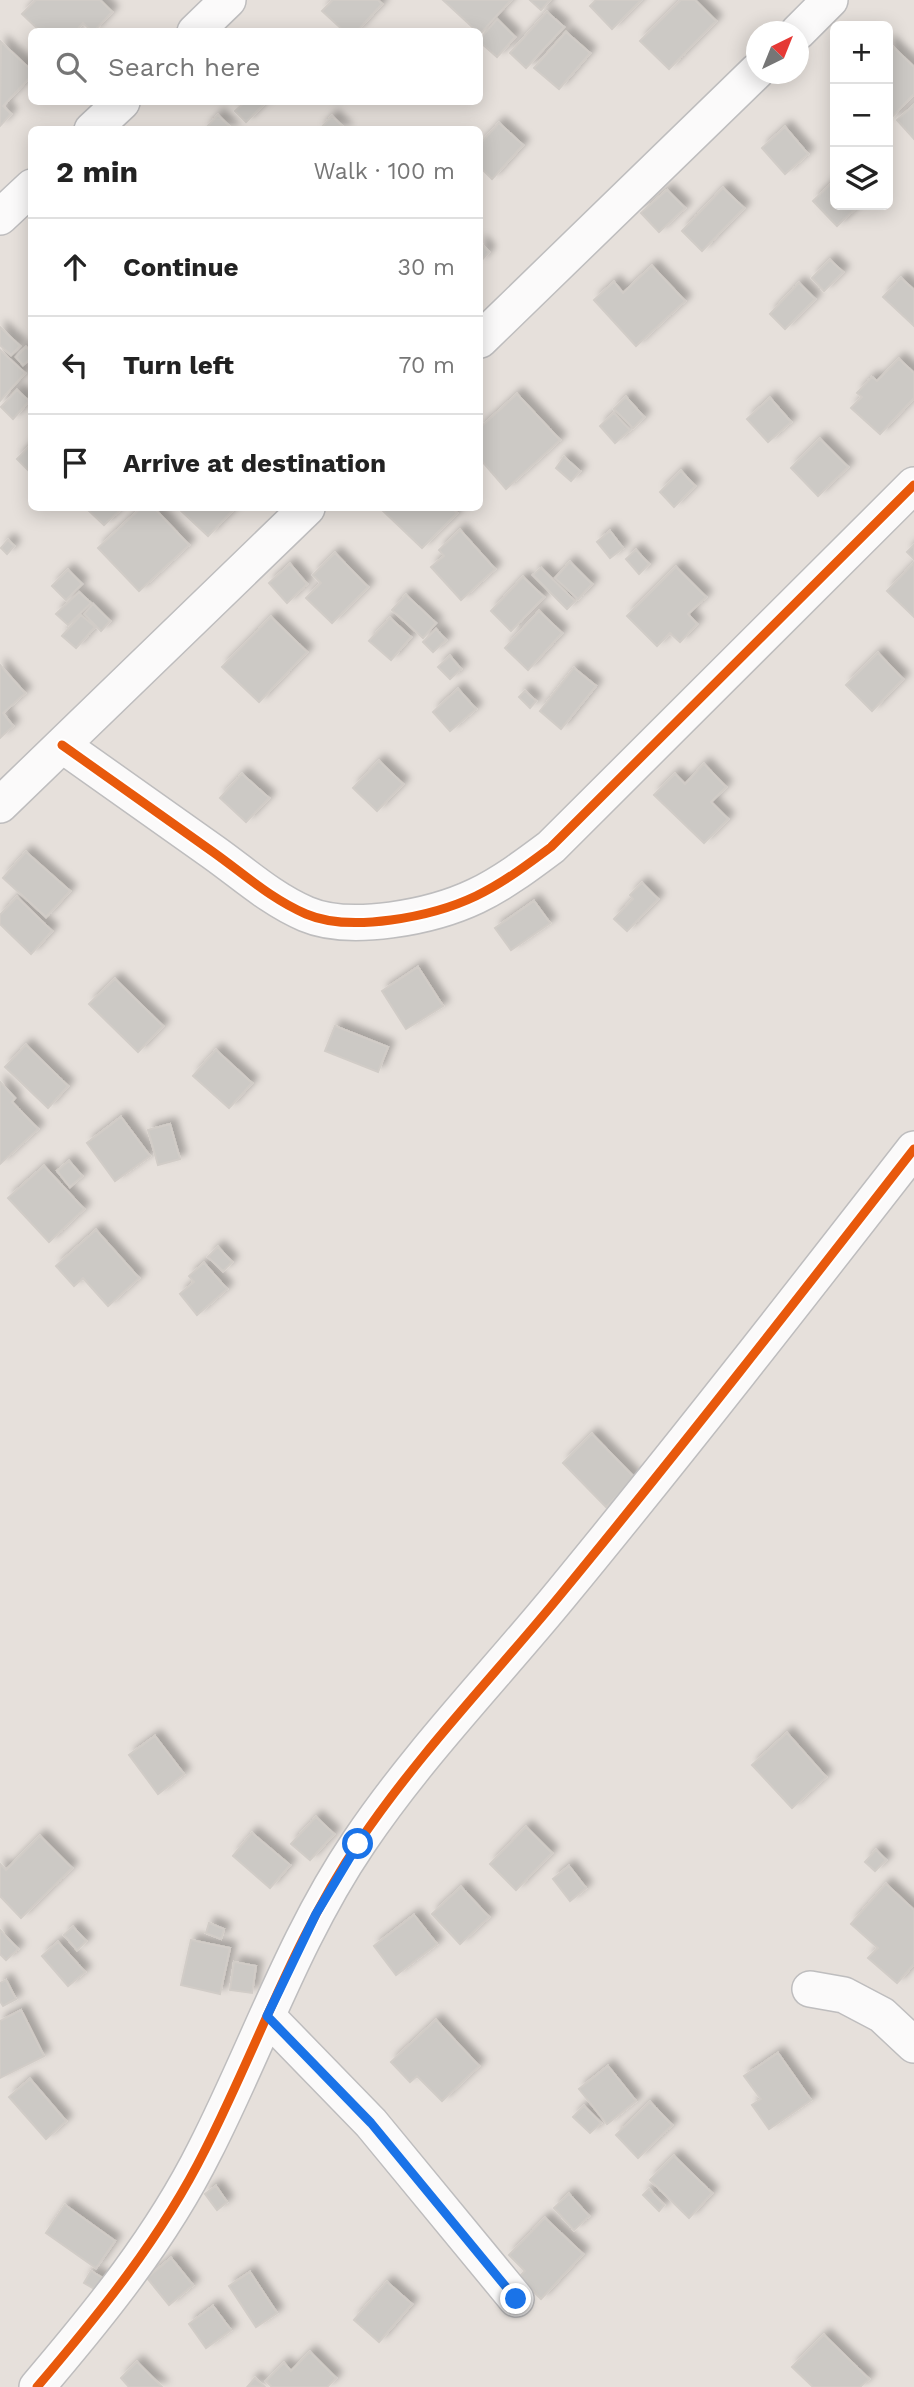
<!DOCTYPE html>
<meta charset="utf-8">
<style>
:root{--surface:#fff;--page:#f2f2f2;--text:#222;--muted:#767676;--line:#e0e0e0}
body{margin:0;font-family:"Work Sans",sans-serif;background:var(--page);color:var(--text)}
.controls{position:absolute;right:21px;top:21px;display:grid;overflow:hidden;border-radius:10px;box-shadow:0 4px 18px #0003}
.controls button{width:63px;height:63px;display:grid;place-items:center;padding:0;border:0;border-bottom:2px solid var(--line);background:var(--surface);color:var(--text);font:35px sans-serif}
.compass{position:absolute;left:746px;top:21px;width:63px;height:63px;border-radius:50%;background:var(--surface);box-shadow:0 4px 18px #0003;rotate:43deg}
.stop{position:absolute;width:21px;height:21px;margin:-16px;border:5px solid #1a73e8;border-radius:50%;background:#fff}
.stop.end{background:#1a73e8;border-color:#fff;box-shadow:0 2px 7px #0008}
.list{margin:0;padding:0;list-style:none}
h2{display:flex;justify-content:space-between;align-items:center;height:91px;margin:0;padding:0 28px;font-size:30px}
h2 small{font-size:23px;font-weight:400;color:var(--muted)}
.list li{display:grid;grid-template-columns:46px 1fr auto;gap:21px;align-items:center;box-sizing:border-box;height:98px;padding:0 28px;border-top:2px solid var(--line)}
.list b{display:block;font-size:26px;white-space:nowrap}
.list em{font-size:23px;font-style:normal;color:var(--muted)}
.icon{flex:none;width:38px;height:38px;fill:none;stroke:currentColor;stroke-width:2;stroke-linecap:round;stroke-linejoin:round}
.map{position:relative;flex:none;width:914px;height:2387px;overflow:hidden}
.search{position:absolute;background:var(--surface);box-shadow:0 4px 18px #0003;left:28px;top:28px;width:455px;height:77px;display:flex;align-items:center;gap:18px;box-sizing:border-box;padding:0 24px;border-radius:10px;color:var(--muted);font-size:26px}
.panel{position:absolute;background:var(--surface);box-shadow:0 4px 18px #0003;left:28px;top:126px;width:455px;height:385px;border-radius:10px}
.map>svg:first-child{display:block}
</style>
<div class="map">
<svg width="914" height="2387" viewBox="0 0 914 2387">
<defs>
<filter id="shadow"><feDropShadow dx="6" dy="-6" stdDeviation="3.5" flood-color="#0004"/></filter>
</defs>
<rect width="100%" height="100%" fill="#e6e0db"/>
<path fill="#ccc9c5" stroke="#d1ccc7" stroke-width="2" filter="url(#shadow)" d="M36,0H100L112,12L93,32L83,23L75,32H41L22,14Z
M333,0H378L382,4L356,32H345L322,11Z
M443,0H511L480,34Z
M530,0H550L541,10Z
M596,0H641L612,29L590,6Z
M681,0H695L716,21L669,69L640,41Z
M547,12L564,27L526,68L510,53Z
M497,19L515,37L497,57L480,42V39Z
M566,32L590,53L559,89L534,68Z
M1,42L32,71V75L3,106L11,114L0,126Z
M888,42L914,67V94L888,121Z
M245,102H264L265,103L246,122L235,111Z
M914,105V139L897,120Z
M218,115L233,130H204Z
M332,116L346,130H319Z
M499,123L523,145L492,179L480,167V144Z
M785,127L808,154L785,174L762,148Z
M835,180V205H859L837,226L813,201Z
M723,188L744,208L702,251L682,231Z
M667,190L685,208L659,232L641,213Z
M480,242L489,252L480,262Z
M830,260L843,272L824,291L812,278Z
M652,266L685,301L636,346L594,300L614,282L623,293Z
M901,278L914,290V326L883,297Z
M799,283L815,299L785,329L770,314Z
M0,327L20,346L11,355L0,345Z
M26,347L32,353V357L23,365L16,357Z
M0,350L25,373L0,401Z
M899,359L914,373V398L880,434L851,408L862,397L857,393L872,377L877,381Z
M17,390L29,401L13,419L1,407Z
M517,394L560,440L506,489L480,459V428Z
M626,397L644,417L633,428L614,409Z
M770,398L791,422L768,442L747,419Z
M614,413L630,430L615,443L600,426Z
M820,439L848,467L818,496L791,468Z
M32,444V474L17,459Z
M564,457L580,471L571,481L556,468Z
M681,471L695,486L674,507L660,492Z
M86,508H122L104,525Z
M141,508H154L189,545L139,591L98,548Z
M178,508H235L208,536Z
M380,508H452L457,513L422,548Z
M460,530L495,569L461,600L431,567L444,556L439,550Z
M610,531L623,548L610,558L597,542Z
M8,540L14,546L7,554L1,548Z
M914,545V559L907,552Z
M636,550L649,564L639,574L626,559Z
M335,553L368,587L332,623L306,598L321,583L313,575Z
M570,562L592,584L578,599L555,578Z
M914,563V617L887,591Z
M290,564L307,584L287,603L269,583Z
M676,567L706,597L688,614L697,624L680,642L670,633L657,646L627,616Z
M541,568L575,601L567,609L533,575Z
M68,570L82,584L66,600L52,586Z
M523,577L544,597L511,631L491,611Z
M79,592L91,603L68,625L56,614Z
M406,595L436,623L423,638L392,610Z
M93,604L110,621L101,631L84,614Z
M539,611L562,633L528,670L505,648Z
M81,615L95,627L76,648L62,636Z
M271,617L307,652L259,702L222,667Z
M390,618L411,637L391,660L369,641Z
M436,629L446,640L433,652L423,642Z
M878,653L903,679L872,711L846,685Z
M450,656L461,669L450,679L438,667Z
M0,665L25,693L3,713L13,726L0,738Z
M574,668L596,686L561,729L540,711Z
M458,689L476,709L450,731L433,712Z
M525,691L536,701L530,708L519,697Z
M379,761L403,784L377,811L353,788Z
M704,764L726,787L711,802L728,819L704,843L654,795L675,774L685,784Z
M242,774L269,798L246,822L220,798Z
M26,852L70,891L46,917L3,878Z
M642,883L658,899L627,931L614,919L633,899L630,895Z
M17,897L52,931L31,954L0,924V915Z
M534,901L550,923L511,950L495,928Z
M418,967L443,1006L406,1029L382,991Z
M115,979L163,1026L138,1052L89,1004Z
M335,1026L388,1047L378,1072L325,1051Z
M26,1045L68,1086L48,1108L5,1067Z
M216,1050L252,1083L229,1108L193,1076Z
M0,1082L15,1098L12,1102L38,1129L0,1164Z
M121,1117L150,1156L115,1181L87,1143Z
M170,1124L180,1159L158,1165L148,1130Z
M69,1161L82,1176L70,1187L57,1171Z
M44,1166L84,1209L49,1242L8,1198Z
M96,1230L139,1278L108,1306L83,1278L74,1286L56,1266Z
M218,1247L232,1262L223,1271L208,1257Z
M204,1263L227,1289L197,1315L180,1294L194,1282L189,1276Z
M592,1434L635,1478L606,1507L563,1463Z
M787,1733L826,1777L792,1808L752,1765Z
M155,1736L184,1774L158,1794L129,1755Z
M316,1817L334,1834L310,1860L291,1844Z
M526,1827L552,1853L516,1890L490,1864Z
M252,1833L290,1865L270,1888L233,1856Z
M40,1836L72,1868L21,1918L0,1896V1864L6,1870Z
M876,1850L886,1860L875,1871L865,1862Z
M569,1866L586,1888L570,1901L553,1879Z
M886,1884L914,1910V1964L897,1983L868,1958L878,1948L851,1924Z
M461,1887L489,1917L460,1944L432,1914Z
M414,1915L437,1944L396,1975L374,1946Z
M209,1923L224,1929L221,1939L206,1933Z
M73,1927L86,1941L77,1950L64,1935Z
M0,1930L18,1949L6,1960L0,1954Z
M191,1940L230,1948L220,1994L181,1985Z
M58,1942L85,1972L68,1986L42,1956Z
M234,1962L256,1966L252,1993L230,1990Z
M6,1980L16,1999L3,2006L0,2001V1983Z
M21,2010L44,2056L0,2078V2021Z
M436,2020L479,2066L442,2101L417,2076L410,2082L391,2062Z
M778,2053L811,2100L769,2129L752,2105L761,2099L744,2076Z
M608,2066L636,2101L607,2124L579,2089Z
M30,2079L66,2121L46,2139L9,2097Z
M650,2102L672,2125L638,2158L616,2135Z
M584,2106L601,2123L590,2133L573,2117Z
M674,2156L712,2193L689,2218L650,2180Z
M216,2186L227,2202L217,2210L205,2194Z
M649,2189L664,2205L659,2211L643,2195Z
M569,2194L589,2216L574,2230L554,2208Z
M65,2205L115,2241L96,2268L46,2233Z
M545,2218L583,2254L541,2299L519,2277L525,2271L509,2255Z
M171,2258L193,2285L169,2305L147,2278Z
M91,2271L108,2281L101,2293L84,2283Z
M250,2272L277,2313L256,2327L229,2286Z
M387,2282L412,2304L379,2342L354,2320Z
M213,2306L231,2330L206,2348L189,2324Z
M824,2335L869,2379L860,2387H813L792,2367Z
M310,2352L336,2378L327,2387H272L266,2381L284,2363L291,2371Z
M137,2362L162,2387H129L121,2378Z
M255,2378L265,2387L248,2386Z"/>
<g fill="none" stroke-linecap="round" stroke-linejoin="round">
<g stroke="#bebdbe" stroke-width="38">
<path id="street" d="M195,32L228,0
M798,32L830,0
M92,130L122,102
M0,217L32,187
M480,340L757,71
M62,745C112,781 163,816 213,852C244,874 271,899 306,914C350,933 432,917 476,896C503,883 527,865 551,847L914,485
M0,805L307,508
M810,1989L844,1995L882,2015L914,2045
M267,2016L371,2123L516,2299
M37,2387C100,2313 161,2238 205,2150C257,2048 294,1938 359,1842C419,1753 494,1676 562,1593C682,1447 798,1298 914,1149"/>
</g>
<use href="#street" stroke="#fbfafa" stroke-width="35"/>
<g stroke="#fff" stroke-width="13">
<path id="cycleway" d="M62,745C112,781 163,816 213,852C244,874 271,899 306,914C350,933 432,917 476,896C503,883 527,865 551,847L914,485
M37,2387C100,2313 161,2238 205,2150C257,2048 294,1938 359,1842C419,1753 494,1676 562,1593C682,1447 798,1298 914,1149"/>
</g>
<use href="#cycleway" stroke="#e8590c" stroke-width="9"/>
</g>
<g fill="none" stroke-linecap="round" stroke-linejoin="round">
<path stroke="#1a73e8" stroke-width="9" d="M358,1844L316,1914L267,2016L371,2123L516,2299"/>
</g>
</svg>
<div class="controls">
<button>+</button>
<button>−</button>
<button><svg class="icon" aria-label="layers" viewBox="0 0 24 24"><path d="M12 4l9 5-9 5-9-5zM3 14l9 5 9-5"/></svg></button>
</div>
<svg class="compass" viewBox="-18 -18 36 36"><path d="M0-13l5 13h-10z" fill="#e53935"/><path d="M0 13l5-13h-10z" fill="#767676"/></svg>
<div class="stop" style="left:358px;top:1844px"></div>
<div class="stop end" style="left:516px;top:2299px"></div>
<div class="search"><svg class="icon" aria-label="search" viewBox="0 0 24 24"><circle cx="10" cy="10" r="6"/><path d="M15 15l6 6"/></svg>Search here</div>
<section class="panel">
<h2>2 min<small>Walk · 100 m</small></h2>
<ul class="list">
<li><svg class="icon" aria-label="ahead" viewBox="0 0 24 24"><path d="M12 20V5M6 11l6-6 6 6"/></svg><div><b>Continue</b></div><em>30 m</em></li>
<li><svg class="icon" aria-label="left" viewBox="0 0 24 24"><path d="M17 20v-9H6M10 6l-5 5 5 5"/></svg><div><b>Turn left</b></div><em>70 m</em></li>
<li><svg class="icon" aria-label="arrive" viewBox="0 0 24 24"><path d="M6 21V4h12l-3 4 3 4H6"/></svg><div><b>Arrive at destination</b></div></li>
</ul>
</section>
</div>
